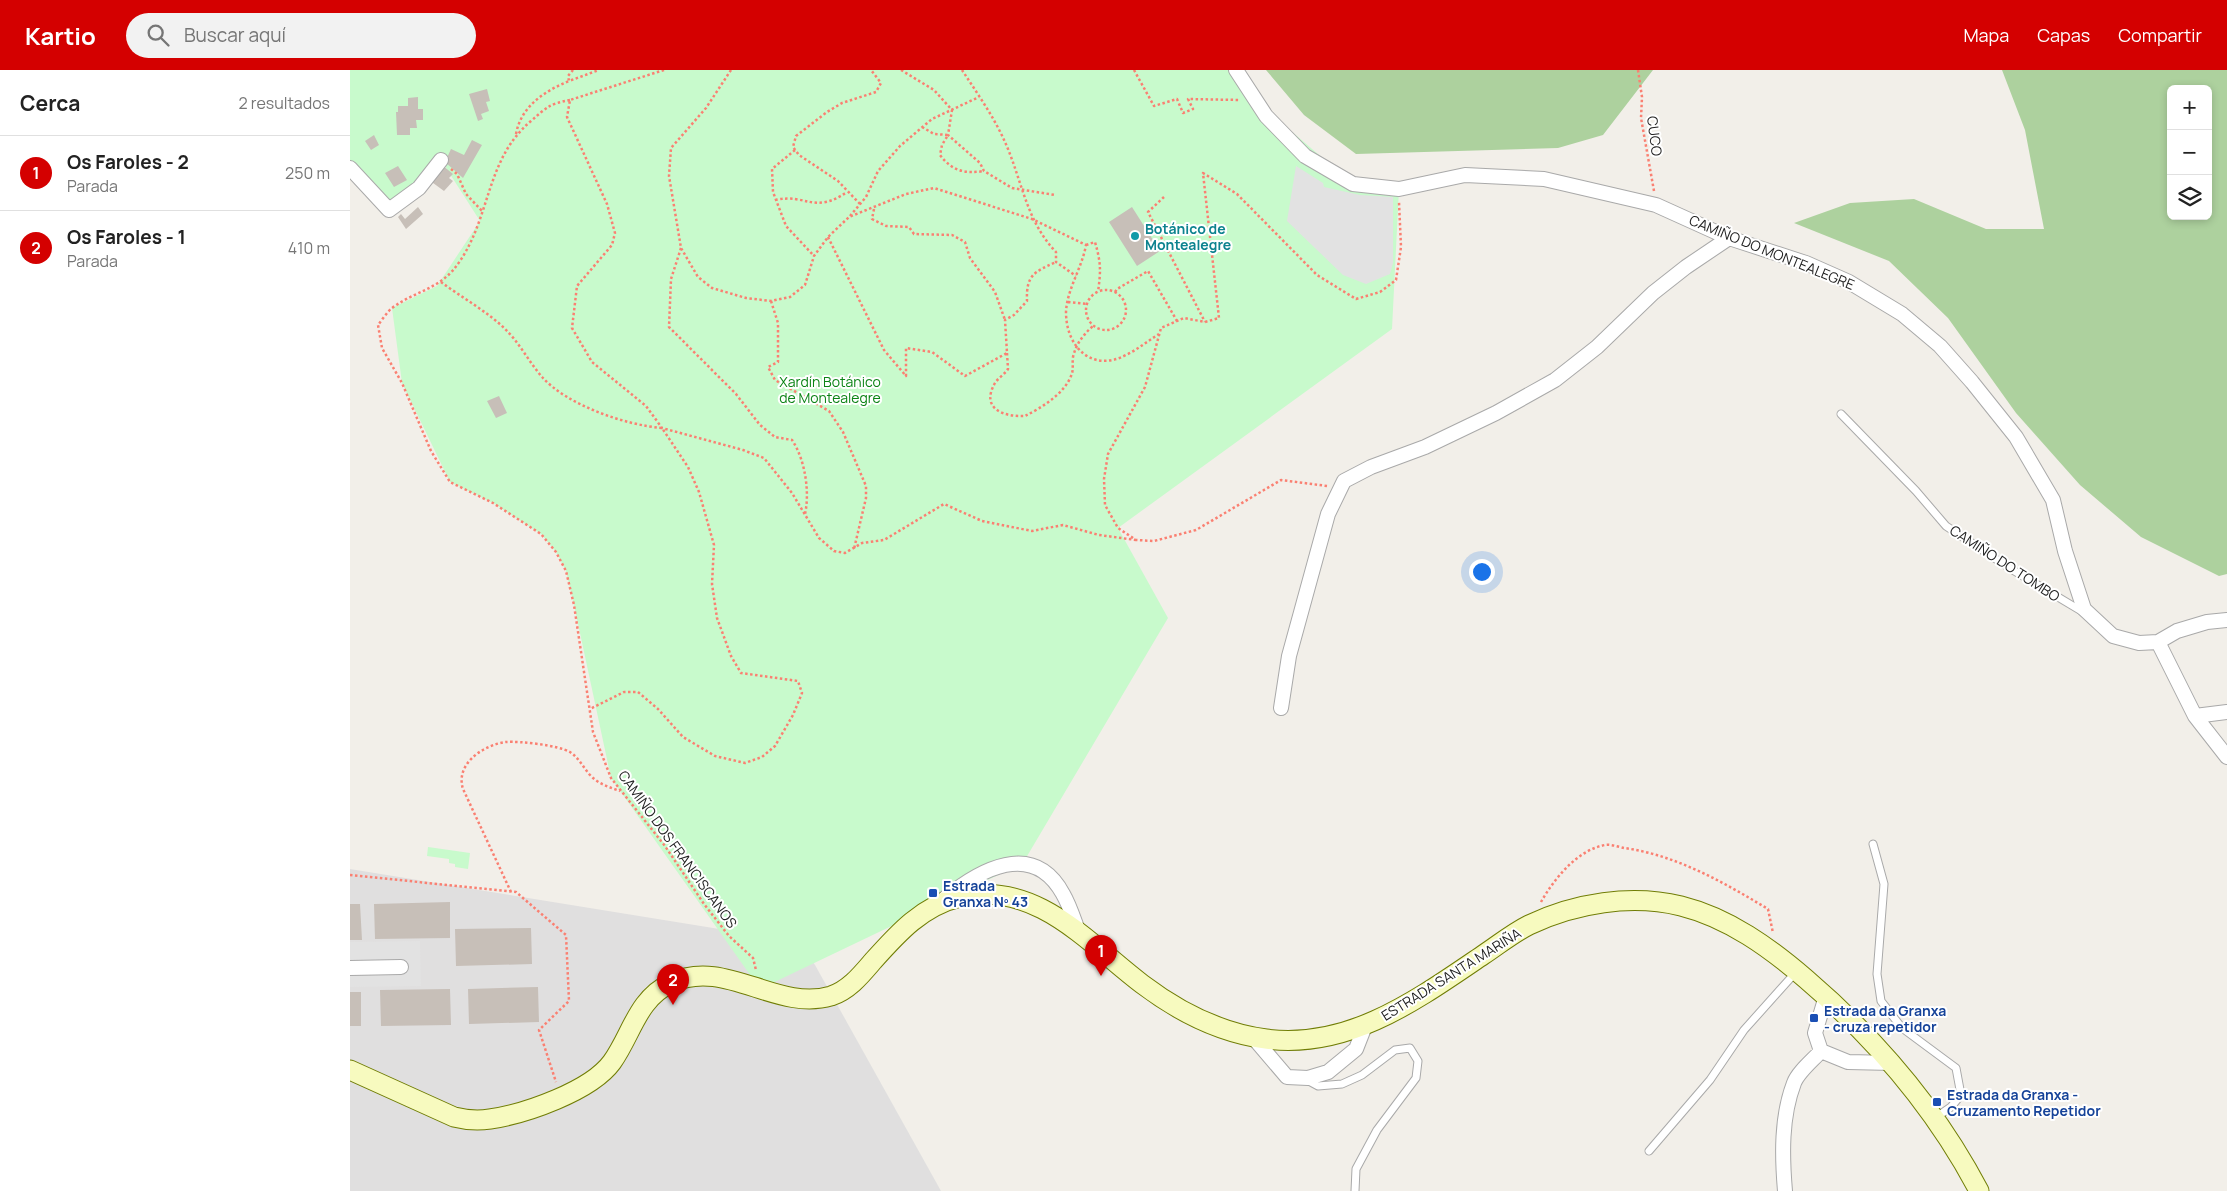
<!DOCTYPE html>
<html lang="es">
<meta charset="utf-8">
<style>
:root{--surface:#fff;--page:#f2f2f2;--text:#222;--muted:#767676;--line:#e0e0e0;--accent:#d40000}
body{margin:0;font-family:Manrope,sans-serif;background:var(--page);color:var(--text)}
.controls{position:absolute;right:15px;top:15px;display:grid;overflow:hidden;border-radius:8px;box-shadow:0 2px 8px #0003}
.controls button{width:45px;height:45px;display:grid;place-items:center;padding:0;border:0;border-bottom:1px solid var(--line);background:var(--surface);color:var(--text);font:25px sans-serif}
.you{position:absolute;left:1131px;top:501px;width:18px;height:18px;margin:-12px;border:4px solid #fff;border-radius:50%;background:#1a73e8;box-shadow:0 0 0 8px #1a73e833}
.badge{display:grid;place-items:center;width:32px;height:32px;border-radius:50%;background:var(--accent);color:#fff;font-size:16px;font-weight:700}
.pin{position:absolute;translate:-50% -41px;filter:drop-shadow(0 1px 2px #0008)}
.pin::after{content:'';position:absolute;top:26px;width:18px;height:15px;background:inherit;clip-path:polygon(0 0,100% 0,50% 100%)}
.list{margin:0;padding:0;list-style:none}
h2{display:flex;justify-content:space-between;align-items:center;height:65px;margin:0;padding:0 20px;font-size:21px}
h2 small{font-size:16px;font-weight:400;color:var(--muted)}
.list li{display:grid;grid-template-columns:32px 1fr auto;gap:15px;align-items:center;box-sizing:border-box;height:75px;padding:0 20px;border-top:1px solid var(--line)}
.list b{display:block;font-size:19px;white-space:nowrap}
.list p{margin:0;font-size:16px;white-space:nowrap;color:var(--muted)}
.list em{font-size:16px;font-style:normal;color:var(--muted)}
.icon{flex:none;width:28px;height:28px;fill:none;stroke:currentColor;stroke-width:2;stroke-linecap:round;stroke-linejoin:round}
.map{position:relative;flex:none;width:1877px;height:1121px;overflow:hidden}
header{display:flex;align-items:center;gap:30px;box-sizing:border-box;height:70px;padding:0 25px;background:var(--accent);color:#fff}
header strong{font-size:24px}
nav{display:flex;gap:28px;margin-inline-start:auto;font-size:18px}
.search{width:350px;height:45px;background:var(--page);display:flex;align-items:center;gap:12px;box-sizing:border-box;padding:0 18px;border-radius:28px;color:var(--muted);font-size:19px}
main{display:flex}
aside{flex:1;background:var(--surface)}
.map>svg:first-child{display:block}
</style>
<header>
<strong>Kartio</strong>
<div class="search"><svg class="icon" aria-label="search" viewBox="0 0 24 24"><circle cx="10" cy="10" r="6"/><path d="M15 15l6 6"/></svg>Buscar aquí</div>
<nav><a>Mapa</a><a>Capas</a><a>Compartir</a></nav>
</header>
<main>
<aside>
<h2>Cerca<small>2 resultados</small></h2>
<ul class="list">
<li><span class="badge">1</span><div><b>Os Faroles - 2</b><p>Parada</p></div><em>250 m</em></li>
<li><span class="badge">2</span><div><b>Os Faroles - 1</b><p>Parada</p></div><em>410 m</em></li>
</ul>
</aside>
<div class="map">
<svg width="1877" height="1121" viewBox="0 0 1877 1121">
<rect width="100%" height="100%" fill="#f2efe9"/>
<path fill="#e0dfdf" d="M0,799L449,872L465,895L591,1121H0Z"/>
<path fill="#add19e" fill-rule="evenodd" d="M916,0H1303L1253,65L1208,78L1006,84L954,45Z
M1652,0H1877V504L1869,506L1791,467L1730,415L1666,343L1598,248L1539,191L1444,153L1500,133L1564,129L1636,159H1694L1675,60ZM1821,19H1858V146H1821Z"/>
<path fill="#c8facc" d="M0,0H889L906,31L1003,114L1049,119L1042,259L768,458L818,548L673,793L410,919L261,708L224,535L216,501L206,482L191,464L143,433L100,412L52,313L42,238L87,216L130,151L91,90L39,140L0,98Z
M78,777L120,783L118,799L105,797V794L99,793V789L77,786Z"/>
<path fill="#e2e2e2" d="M946,96L973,113L974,117L1010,125L1043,127V193L1040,204L1016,214L993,205L937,151Z
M70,871L71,916L0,917V872Z"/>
<path fill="#c7bfb8" d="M137,19L140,31L136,32L139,41L131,44L133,49L128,51L119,24Z
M68,27V39H73V50H66L67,58H60V65H47L46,42H48V36H58V28Z
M24,65L29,75L21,80L15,71Z
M122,70L132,75L113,108L95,92L101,79L114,85Z
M92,95L103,104L99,108L103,111L94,121L79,110Z
M48,96L57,110L44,117L35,103Z
M68,137L73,144L56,159L48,147L51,144L55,149Z
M782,137L810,181L787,196L759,152Z
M149,326L157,343L146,348L137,331Z
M100,832V868L25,869L24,834Z
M0,834H10L12,870H0Z
M181,858L182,894L106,896L105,859Z
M188,917L189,952L119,954L118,919Z
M100,919L101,955L31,956L30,920Z
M0,922H11V956H0Z"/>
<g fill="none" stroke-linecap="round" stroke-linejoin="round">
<g stroke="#a9a9a9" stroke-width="9">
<path id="service" d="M1491,344L1566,421L1596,456L1661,499L1733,542
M1523,774L1534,814L1527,904L1531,931L1552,958L1606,998L1611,1025L1601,1037L1585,1048
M957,1010L968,1016L992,1014L1012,1005L1045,980L1060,978L1068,991L1066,1008L1027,1060L1006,1099L1005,1121
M1299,1081L1360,1010L1394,960L1446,902"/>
</g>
<g stroke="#a9a9a9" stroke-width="16">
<path id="minor" d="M886,0L916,46L955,86L1003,114L1049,119L1115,105L1194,109L1306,135L1379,168L1456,193L1499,212L1552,244L1590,276L1622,312L1666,367L1703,430L1715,481L1734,539L1763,566L1789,573L1808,572L1827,561L1857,552L1877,550
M0,98L39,140L69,118L91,90
M1808,572L1845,646L1877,687
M931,638L939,586L978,444L994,411L1021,397L1075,377L1146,343L1205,310L1247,277L1303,223L1336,197L1379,168
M1845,646L1877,642
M594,829C629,800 683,769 713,824C720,836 724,850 729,863
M0,898L51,897
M1476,926L1465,963L1471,981L1498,992L1542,993
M902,966L937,1007L958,1008L978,1002L1006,979L1015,956
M1435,1121C1432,1086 1431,1047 1444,1013C1448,1002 1463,990 1471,981"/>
</g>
<g stroke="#707d05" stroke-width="21">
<path id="secondary" d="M0,1000L104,1047C116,1050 127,1051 140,1049C175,1044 241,1021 262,992C282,964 287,929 321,913C375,887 426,942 481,926C499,920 511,905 523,891C548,863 572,836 610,827C686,810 738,873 792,914C829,942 870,963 916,969C999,980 1068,929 1133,885C1148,875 1163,863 1179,855C1225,833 1281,824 1331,836C1379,848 1420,878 1456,909C1526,969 1586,1039 1629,1121"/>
</g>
<path stroke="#fa8072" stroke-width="2.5" stroke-dasharray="2.5 2.5" stroke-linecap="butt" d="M223,0L218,6L219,11L249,0
M314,0L220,30L217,47L257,134L265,163L262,175L227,216L222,258L242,292L296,336L312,358L393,380L414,388L442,423L469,468L484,481L495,483L512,473L534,470L594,434L632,451L682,461L713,455L749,465L786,470
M381,0L356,38L321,78L319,106L331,178L348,207L362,218L396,228L421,231L440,227L455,215L464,186L478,167L499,147L556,124L584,118L682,149L736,175C732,198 717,219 716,242C716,277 742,303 776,285C788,279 798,271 809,264
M551,0L584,20L602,40L598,65L630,93L634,101L662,118L705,125
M612,0C627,23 644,47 655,72C672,110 676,151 706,182V192L726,206
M784,0L804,36L827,29L833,43L843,39L838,29L890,30
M1288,0L1292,27L1291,48L1304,121
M220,30C199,34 197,37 181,51C136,89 141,145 110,191C91,220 66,220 42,238C37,242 32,250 28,255L32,278L52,313L81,381L100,412L143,433L191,464L206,482L216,501L224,535L243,662L261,708L315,776L354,834L379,866L403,888L406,900
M572,57L584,64L598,65L592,75L590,85C602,101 615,104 634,101
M166,64C171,36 195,21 219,11
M445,80L422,99L423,122L436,156L464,186
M101,99L107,104L116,124L133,142
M814,127L798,142L855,252
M425,130C457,123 463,145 497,122
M510,134L488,111L449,85L443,77L446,66L477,42L492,33L526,22L531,13L521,0
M524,139L522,149L536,156L559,157L564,164L602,165L615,172L620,188L645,222L655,250
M500,146L516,127L528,101L550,76L582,49L629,27
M478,167L534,280L556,306V278L582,282L615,306L657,283L655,250L664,245L677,231C676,205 684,202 706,192
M736,175L745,172C751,193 751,200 748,222
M331,178L321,209L319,257L386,324L410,355L425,367L442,370C455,389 460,422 455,444
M91,212C111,227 138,242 155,259C169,272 179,292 192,307C217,335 275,355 312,358L338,397L349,422L364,475L362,514L367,548L381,586L391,603L448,611L452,623L443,645L425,676L412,687L395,693L365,686L333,667L308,639L288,622H274L240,639
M736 240a20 20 0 1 1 40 0a20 20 0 1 1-40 0Z
M765,222L767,219L798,201L827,251
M421,231L428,253V292L418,297L425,310L479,341L493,362L516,416V428L504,479
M718,232L737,234
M657,283L658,299C654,305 648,308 645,313C630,339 654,347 675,346C691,338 714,324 721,306C724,300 722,294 723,287C726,274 733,265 743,256
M977,416L931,410L846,460L804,471L786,470L768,458L755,435L754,409L758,384L795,317L811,258L834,248L855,252L869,248L853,103L887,124L967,205L1006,229L1030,222L1046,210L1051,177L1049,132
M0,805L166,822L216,865L219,931L189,960L206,1012
M161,822L113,719C105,694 133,675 156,672C170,671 207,675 220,682C229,688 233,697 240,705C248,714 259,717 270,721
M1191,832C1204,809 1227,780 1255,775C1261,774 1269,777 1274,778C1326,785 1373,812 1418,839L1423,863"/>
<use href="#service" stroke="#fff" stroke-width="7"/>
<use href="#minor" stroke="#fff" stroke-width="14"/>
<use href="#secondary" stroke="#f7fabf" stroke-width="19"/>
</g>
<circle fill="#0f9aa8" stroke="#fff" stroke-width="2" cx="785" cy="166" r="5"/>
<g fill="#1a4fb4" stroke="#fff" stroke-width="2">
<rect x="578" y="818" width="10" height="10" rx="2.5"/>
<rect x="1459" y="943" width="10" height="10" rx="2.5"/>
<rect x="1582" y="1027" width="10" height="10" rx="2.5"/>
</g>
<g text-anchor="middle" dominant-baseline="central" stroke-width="4" stroke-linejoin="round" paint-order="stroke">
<g font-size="14" fill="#222" stroke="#fff">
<text transform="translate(1305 66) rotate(83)">CUCO</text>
<text transform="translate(1422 182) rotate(22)">CAMIÑO DO MONTEALEGRE</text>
<text transform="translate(1655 493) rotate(33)">CAMIÑO DO TOMBO</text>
<text transform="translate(328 779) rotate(54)">CAMIÑO DOS FRANCISCANOS</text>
<text transform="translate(1101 904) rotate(-32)">ESTRADA SANTA MARIÑA</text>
</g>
<g font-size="14" font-weight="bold" fill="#0d838f" stroke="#fff" text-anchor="start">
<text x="795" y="158">Botánico de<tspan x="795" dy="16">Montealegre</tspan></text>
</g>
<g font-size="14" fill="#0c8416" stroke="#fff">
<text x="480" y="311">Xardín Botánico<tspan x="480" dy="16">de Montealegre</tspan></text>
</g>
<g font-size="14" font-weight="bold" fill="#164399" stroke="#fff" text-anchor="start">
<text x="593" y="815">Estrada<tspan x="593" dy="16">Granxa Nº 43</tspan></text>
<text x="1474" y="940">Estrada da Granxa<tspan x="1474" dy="16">- cruza repetidor</tspan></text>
<text x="1597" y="1024">Estrada da Granxa -<tspan x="1597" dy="16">Cruzamento Repetidor</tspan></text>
</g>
</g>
</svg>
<div class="controls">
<button>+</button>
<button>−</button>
<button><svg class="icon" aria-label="layers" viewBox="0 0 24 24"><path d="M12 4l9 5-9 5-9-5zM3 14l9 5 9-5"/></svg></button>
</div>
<div class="you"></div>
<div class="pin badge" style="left:751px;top:906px">1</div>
<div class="pin badge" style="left:323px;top:935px">2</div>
</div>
</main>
